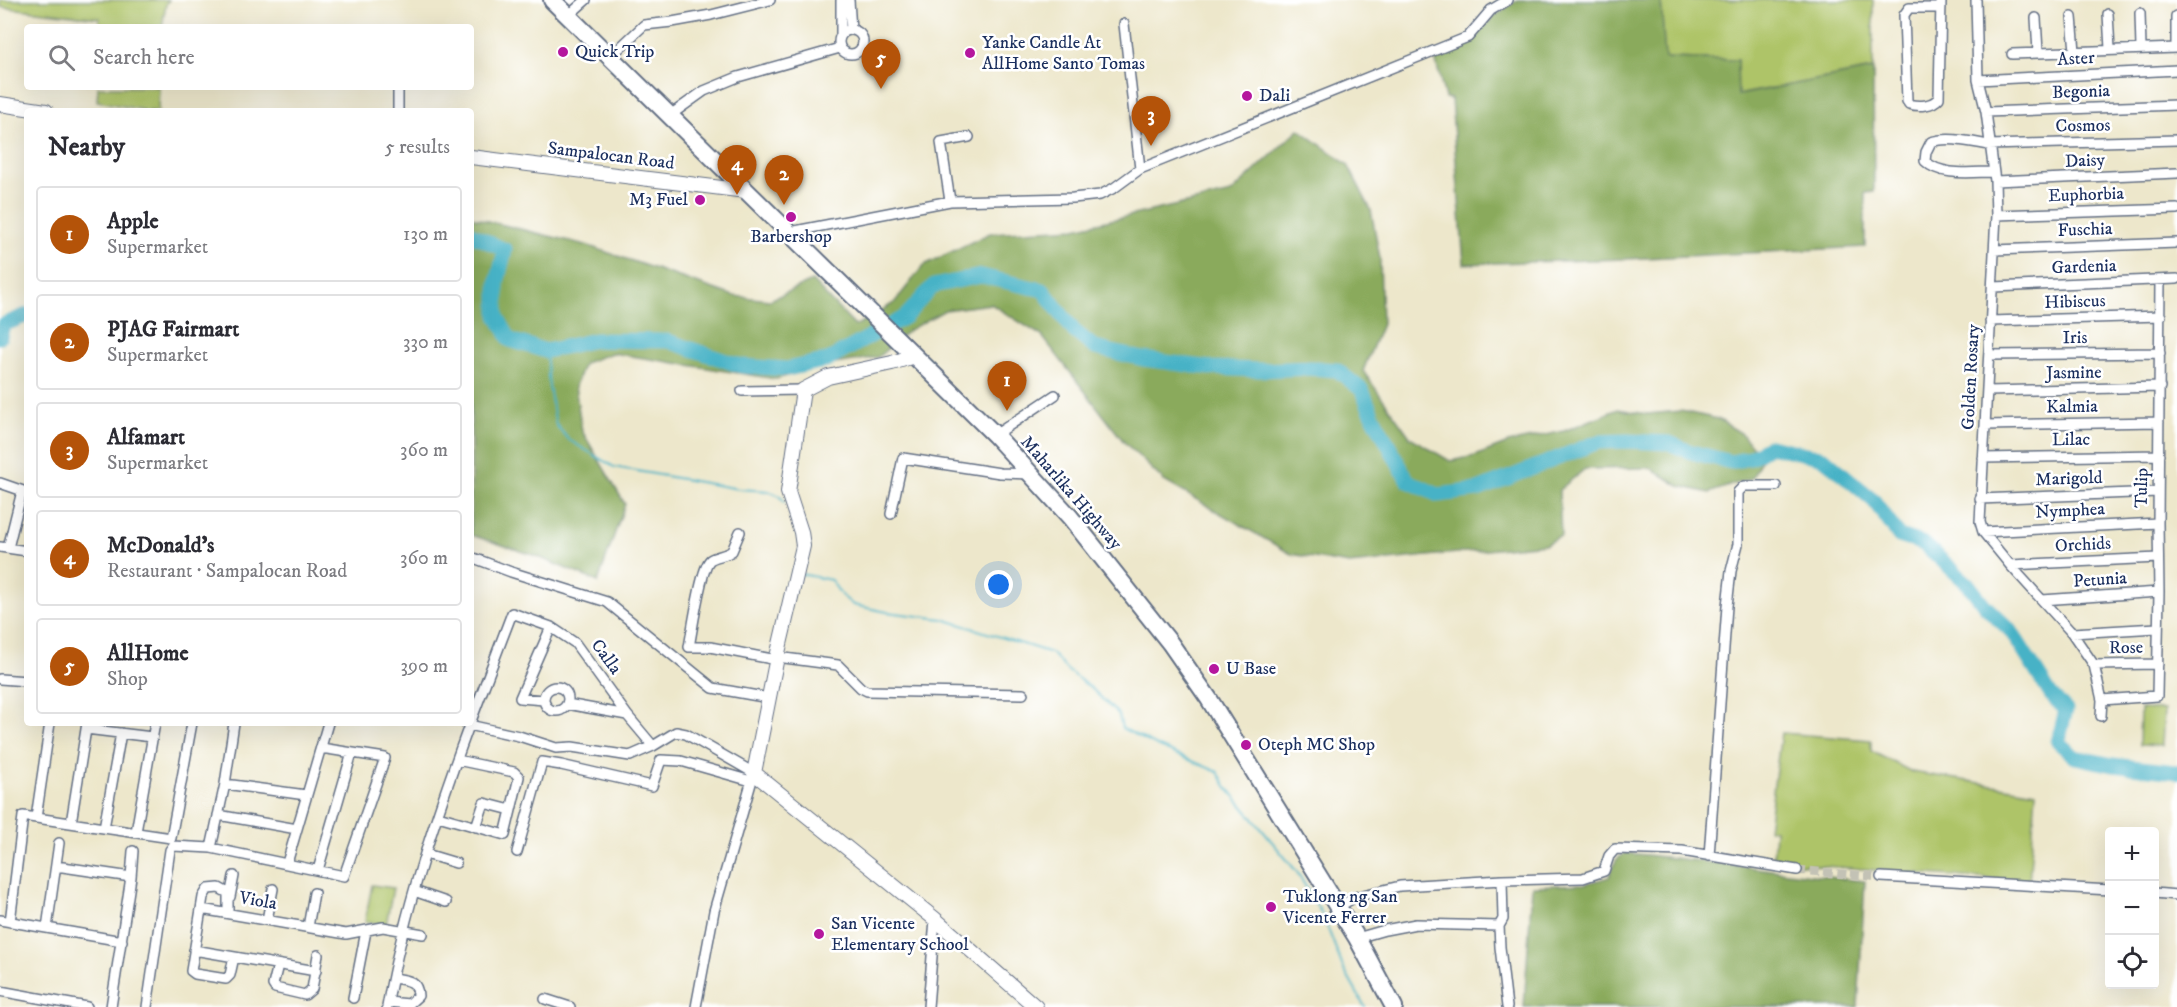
<!DOCTYPE html>
<meta charset="utf-8">
<style>
:root{--surface:#fff;--page:#f7f7f7;--text:#2b2b33;--muted:#7c7c81;--line:#e1e1e2;--accent:#b45309}
body{margin:0;font-family:"IM FELL DW Pica",serif;background:var(--page);color:var(--text)}
.controls{position:absolute;right:18px;bottom:18px;display:grid;overflow:hidden;border-radius:6px;box-shadow:0 6px 24px #0002}
.controls button{width:54px;height:54px;display:grid;place-items:center;padding:0;border:0;border-bottom:2px solid var(--line);background:var(--surface);color:var(--text);font:30px sans-serif}
.you{position:absolute;left:999px;top:585px;width:21px;height:21px;margin:-15px;border:4px solid #fff;border-radius:50%;background:#1a73e8;box-shadow:0 0 0 9px #1a73e833}
.badge{display:grid;place-items:center;width:39px;height:39px;border-radius:50%;background:var(--accent);color:#fff;font-size:20px;font-weight:700}
.pin{position:absolute;translate:-50% -50px;filter:drop-shadow(0 2px 3px #0008)}
.pin::after{content:'';position:absolute;top:32px;width:21px;height:18px;background:inherit;clip-path:polygon(0 0,100% 0,50% 100%)}
.list{margin:0;padding:0;list-style:none}
h2{display:flex;justify-content:space-between;align-items:center;height:78px;margin:0;padding:0 24px;font-size:26px}
h2 small{font-size:20px;font-weight:400;color:var(--muted)}
.list li{display:grid;grid-template-columns:39px 1fr auto;gap:18px;align-items:center;box-sizing:border-box;height:96px;margin:0 12px 12px;padding:0 12px;border:2px solid var(--line);border-radius:6px}
.list b{display:block;font-size:22px;white-space:nowrap}
.list p{margin:0;font-size:20px;white-space:nowrap;color:var(--muted)}
.list em{font-size:20px;font-style:normal;color:var(--muted)}
.icon{flex:none;width:33px;height:33px;fill:none;stroke:currentColor;stroke-width:2;stroke-linecap:round;stroke-linejoin:round}
.map{position:relative;flex:none;width:2177px;height:1007px;overflow:hidden}
.search{position:absolute;background:var(--surface);box-shadow:0 6px 24px #0002;left:24px;top:24px;width:450px;height:66px;display:flex;align-items:center;gap:15px;box-sizing:border-box;padding:0 21px;border-radius:6px;color:var(--muted);font-size:22px}
.panel{position:absolute;background:var(--surface);box-shadow:0 6px 24px #0002;left:24px;top:108px;width:450px;height:618px;border-radius:6px}
.map>svg:first-child{display:block}
</style>
<div class="map">
<svg width="2177" height="1007" viewBox="0 0 2177 1007">
<rect width="100%" height="100%" fill="#fff"/>
<filter id="ink" filterUnits="userSpaceOnUse"><feTurbulence type="fractalNoise" baseFrequency=".0167" numOctaves="2"/><feDisplacementMap in="SourceGraphic" scale="12" xChannelSelector="R" yChannelSelector="G"/><feConvolveMatrix kernelMatrix="1 2 1 2 8 2 1 2 1" color-interpolation-filters="sRGB"/></filter>
<filter id="wash" filterUnits="userSpaceOnUse"><feTurbulence type="fractalNoise" baseFrequency=".008" numOctaves="4" result="noise"/><feDisplacementMap in="SourceGraphic" scale="24" xChannelSelector="R" yChannelSelector="G"/><feGaussianBlur stdDeviation="1.35" result="paint"/><feColorMatrix in="noise" values="0 0 0 0 0 0 0 0 0 0 0 0 0 0 0 0 0 1.4 0 .05"/><feComposite in="paint" operator="in"/></filter>
<g filter="url(#wash)">
<rect width="100%" height="100%" fill="#ede7cb"/>
<path fill="#aec468" stroke="#647a63" stroke-width="1.5" d="M0,0H169L166,4L162,27H99V18L0,7Z
M1661,0H1873V69L1737,95V60L1664,58Z
M98,87H159L158,111H148L97,101Z
M2140,709L2164,710L2162,746L2139,745Z
M1781,733L1871,740V751L1912,772L2036,792L2029,882L1773,862L1775,830L1768,829Z
M372,885L393,888L386,925L365,921Z"/>
<path fill="#8aaa5c" stroke="#526c5d" stroke-width="1.5" d="M1518,0H1661L1665,58L1737,60L1738,95L1873,69L1874,192L1865,193V247L1626,259L1464,264L1451,99L1445,98L1435,58L1470,42L1494,16Z
M1299,129L1348,165L1371,210L1380,258L1382,324L1363,371L1410,437L1450,461L1475,456L1508,443L1564,431L1618,409L1647,414L1681,411L1718,419L1741,433L1762,458L1752,478L1709,493L1679,486L1651,468L1585,469L1559,490L1561,536L1545,544L1349,564L1291,554L1164,481L1124,442L1042,336L991,304L945,310L909,330L878,357L828,365L776,379L612,353L584,363L575,386L582,431L625,504L598,582L536,556L471,535V217L586,245L734,296L770,300L812,281L855,326L894,303L924,265L990,233L1075,228L1231,193Z
M1625,853C1705,860 1785,873 1865,881L1858,1007H1524L1532,886L1584,884L1609,877L1616,860Z"/>
<g fill="none" stroke-linecap="round" stroke-linejoin="round">
<path stroke="#47b2c6" stroke-width="2" d="M546,351L549,387L556,425L569,440L614,467L739,489L768,491L780,496L784,502
M801,574L831,580L841,595L853,605L887,612L943,619L1051,653L1068,671L1091,688L1119,715L1122,728L1159,747L1218,772L1226,786L1297,872L1323,916L1344,970L1365,1007"/>
<path stroke="#47b2c6" stroke-width="15" d="M471,234L505,250L497,283V316L510,340L546,351L595,340L668,341L741,366L787,369L828,360L905,317L933,286L981,276L1043,290L1074,331L1095,348L1143,359L1211,368L1259,370L1310,368L1337,370L1362,390L1372,414L1408,481L1438,495L1478,490L1598,442L1627,441L1669,443L1691,452L1731,462L1750,458L1770,446L1824,458L1874,501L1899,536L1924,544L1968,584L1985,606L2011,631L2051,695L2066,710L2058,742L2075,757L2113,765L2177,772
M0,337L3,325L27,315"/>
</g>
</g>
<g filter="url(#ink)">
<g fill="none" stroke-linecap="round" stroke-linejoin="round">
<path stroke="#c3c2b5" stroke-width="9" stroke-dasharray="9 4.5" stroke-linecap="butt" d="M1797,870L1881,877"/>
<g stroke="#646f84" stroke-width="12">
<path id="street" d="M841,0V34
M849,0L851,30
M1976,0L1978,80L1986,112L1995,181L1996,215L1980,522L1983,532L2010,565L2072,633L2094,665L2102,700L2101,716
M1941,8H1909L1904,15L1907,101L1909,104C1919,107 1932,106 1939,98L1941,0
M2140,13L2141,49
M2108,14L2110,49
M568,16L586,0
M2176,16V48
M2072,17L2075,51
M2036,18L2038,52
M1124,24L1140,169
M839 42a12 12 0 1 1 24 0a12 12 0 1 1-24 0Z
M2012,54L2177,48
M610,57L644,25L672,22L711,15L770,0
M1978,80L2177,70
M398,87V111
M1986,112L2177,105
M669,116L704,91L738,77L840,48
M1993,172C1972,172 1941,177 1925,161L1926,152L1931,142C1948,136 1971,142 1989,145L2177,140
M1995,181L2177,173
M950,201L941,142L969,137
M1996,215L2177,209
M790,232L950,201L1073,198L1100,195L1114,188L1140,169L1468,37L1491,10L1508,0
M1994,250L2177,243
M1993,287L2177,279
M1990,321L2161,316
M1989,355L2160,353
M742,391L803,390
M1988,391L2160,387
M1985,425L2159,422
M995,435L1055,395
M1983,458L2159,455
M0,483L26,492
M1980,499L2158,492
M891,514L903,458L1000,473L1031,474
M740,532L732,551C726,556 715,556 710,560C701,568 692,632 689,647H710L777,660
M1983,532L2158,523
M0,547L27,551
M8,548L22,491
M471,557L511,572L607,602L713,688L769,698
M2010,565L2158,558
M2042,600L2159,592
M2072,633L2157,628
M777,657L838,665L861,688L867,691L1023,694
M2094,665L2158,664
M0,679L27,681
M544 699a12 12 0 1 1 24 0a12 12 0 1 1-24 0Z
M544,700L520,698L551,627
M2102,700L2157,696L2159,592L2158,523L2160,280
M567,704L627,715
M471,721L512,613L551,627L575,643L627,715L653,746
M234,723L225,784L211,848L344,876L385,758L321,748
M469,725L519,736L556,748L572,747L630,756L653,746L676,732L686,734L754,773L714,911L696,1007
M86,729L152,737
M225,784L306,795
M218,815L297,829
M438,816L505,835L519,777L514,772L457,760
M36,818L50,723
M71,823L87,723
M476,827L484,803L511,810
M104,828L121,733
M136,832L155,723
M517,852L542,762L561,765L652,786L661,760L681,761L751,781
M426,854L456,863
M1709,856L1727,606L1731,571L1738,544V492L1744,486H1776
M287,863L328,723
M56,866L131,877
M318,870L352,753
M1881,877L2110,890
M1502,880L1503,919L1499,926L1500,947L1507,1007
M414,891L446,902
M2154,893L2177,895
M230,897L234,876
M1337,908L1355,897L1400,886L1502,880L1583,878L1604,871L1609,856L1615,849L1682,851L1797,870
M201,909L346,934L383,927L423,934
M228,913V893L219,888L208,889L203,897L191,971L195,974L226,979L230,975L234,957
M0,920L122,941
M267,920L273,889
M10,922L23,816L171,838L192,723
M308,927L314,893
M47,928L59,843
M1357,938L1385,930L1416,924L1499,926
M194,950L316,971
M278,965L273,985L275,988L305,995L312,989L318,955
M0,991L87,1007
M353,998L366,931
M545,999L570,1007
M388,1002L409,1004L418,996C418,980 406,980 393,978
M111,1007L131,877L133,851
M147,1007L170,850L173,846L211,848
M387,1007C404,910 436,815 470,723
M928,1007L935,919"/>
</g>
<g stroke="#646f84" stroke-width="16">
<path id="secondary" d="M0,104L46,111
M471,157L746,191
M914,356L892,363L828,377L803,390L788,492L801,532L803,546L777,657L754,773L935,919L1036,1007"/>
</g>
<g stroke="#646f84" stroke-width="20">
<path id="highway" d="M552,0L995,435L1070,517L1170,643L1209,699L1357,938L1394,1007"/>
</g>
<use href="#street" stroke="#fff" stroke-width="9"/>
<use href="#secondary" stroke="#fff" stroke-width="14"/>
<use href="#highway" stroke="#fff" stroke-width="16"/>
</g>
</g>
<g fill="#b5179e" stroke="#fff" stroke-width="2">
<circle cx="563" cy="52" r="6"/>
<circle cx="970" cy="53" r="6"/>
<circle cx="1247" cy="96" r="6"/>
<circle cx="700" cy="200" r="6"/>
<circle cx="791" cy="217" r="6"/>
<circle cx="1214" cy="669" r="6"/>
<circle cx="1246" cy="745" r="6"/>
<circle cx="1271" cy="907" r="6"/>
<circle cx="819" cy="934" r="6"/>
</g>
<g text-anchor="middle" dominant-baseline="central" stroke-width="5" stroke-linejoin="round" paint-order="stroke">
<g font-size="18" fill="#1b2f5e" stroke="#fff" text-anchor="start">
<text x="982" y="43">Yanke Candle At<tspan x="982" dy="21">AllHome Santo Tomas</tspan></text>
<text x="575" y="52">Quick Trip</text>
<text x="1259" y="96">Dali</text>
<text x="688" y="200" text-anchor="end">M3 Fuel</text>
<text x="791" y="237" text-anchor="middle">Barbershop</text>
<text x="1226" y="669">U Base</text>
<text x="1258" y="745">Oteph MC Shop</text>
<text x="1283" y="897">Tuklong ng San<tspan x="1283" dy="21">Vicente Ferrer</tspan></text>
<text x="831" y="924">San Vicente<tspan x="831" dy="21">Elementary School</tspan></text>
</g>
<g font-size="18" fill="#1b2f5e" stroke="#fff">
<text transform="translate(2076 59) rotate(-3)">Aster</text>
<text transform="translate(2081 92) rotate(-2)">Begonia</text>
<text transform="translate(2083 126) rotate(-1)">Cosmos</text>
<text transform="translate(611 156) rotate(7)">Sampalocan Road</text>
<text transform="translate(2085 161) rotate(-3)">Daisy</text>
<text transform="translate(2086 195) rotate(-2)">Euphorbia</text>
<text transform="translate(2085 230) rotate(-2)">Fuschia</text>
<text transform="translate(2084 267) rotate(-2)">Gardenia</text>
<text transform="translate(2075 302) rotate(-2)">Hibiscus</text>
<text transform="translate(2075 338) rotate(-1)">Iris</text>
<text transform="translate(2074 373) rotate(-1)">Jasmine</text>
<text transform="translate(1971 377) rotate(-87)">Golden Rosary</text>
<text transform="translate(2072 407) rotate(-1)">Kalmia</text>
<text transform="translate(2071 440) rotate(-1)">Lilac</text>
<text transform="translate(2069 479) rotate(-2)">Marigold</text>
<text transform="translate(2142 488) rotate(-89)">Tulip</text>
<text transform="translate(1071 493) rotate(49)">Maharlika Highway</text>
<text transform="translate(2070 511) rotate(-3)">Nymphea</text>
<text transform="translate(2083 545) rotate(-3)">Orchids</text>
<text transform="translate(2100 580) rotate(-4)">Petunia</text>
<text transform="translate(2126 648) rotate(-1)">Rose</text>
<text transform="translate(606 657) rotate(54)">Calla</text>
<text transform="translate(258 901) rotate(10)">Viola</text>
</g>
</g>
</svg>
<div class="controls">
<button>+</button>
<button>−</button>
<button><svg class="icon" aria-label="locate" viewBox="0 0 24 24"><circle cx="12" cy="12" r="6"/><path d="M12 2v4M12 18v4M2 12h4M18 12h4"/></svg></button>
</div>
<div class="you"></div>
<div class="pin badge" style="left:1007px;top:411px">1</div>
<div class="pin badge" style="left:784px;top:205px">2</div>
<div class="pin badge" style="left:1151px;top:146px">3</div>
<div class="pin badge" style="left:737px;top:195px">4</div>
<div class="pin badge" style="left:881px;top:89px">5</div>
<div class="search"><svg class="icon" aria-label="search" viewBox="0 0 24 24"><circle cx="10" cy="10" r="6"/><path d="M15 15l6 6"/></svg>Search here</div>
<section class="panel">
<h2>Nearby<small>5 results</small></h2>
<ul class="list">
<li><span class="badge">1</span><div><b>Apple</b><p>Supermarket</p></div><em>130 m</em></li>
<li><span class="badge">2</span><div><b>PJAG Fairmart</b><p>Supermarket</p></div><em>330 m</em></li>
<li><span class="badge">3</span><div><b>Alfamart</b><p>Supermarket</p></div><em>360 m</em></li>
<li><span class="badge">4</span><div><b>McDonald's</b><p>Restaurant · Sampalocan Road</p></div><em>360 m</em></li>
<li><span class="badge">5</span><div><b>AllHome</b><p>Shop</p></div><em>390 m</em></li>
</ul>
</section>
</div>
